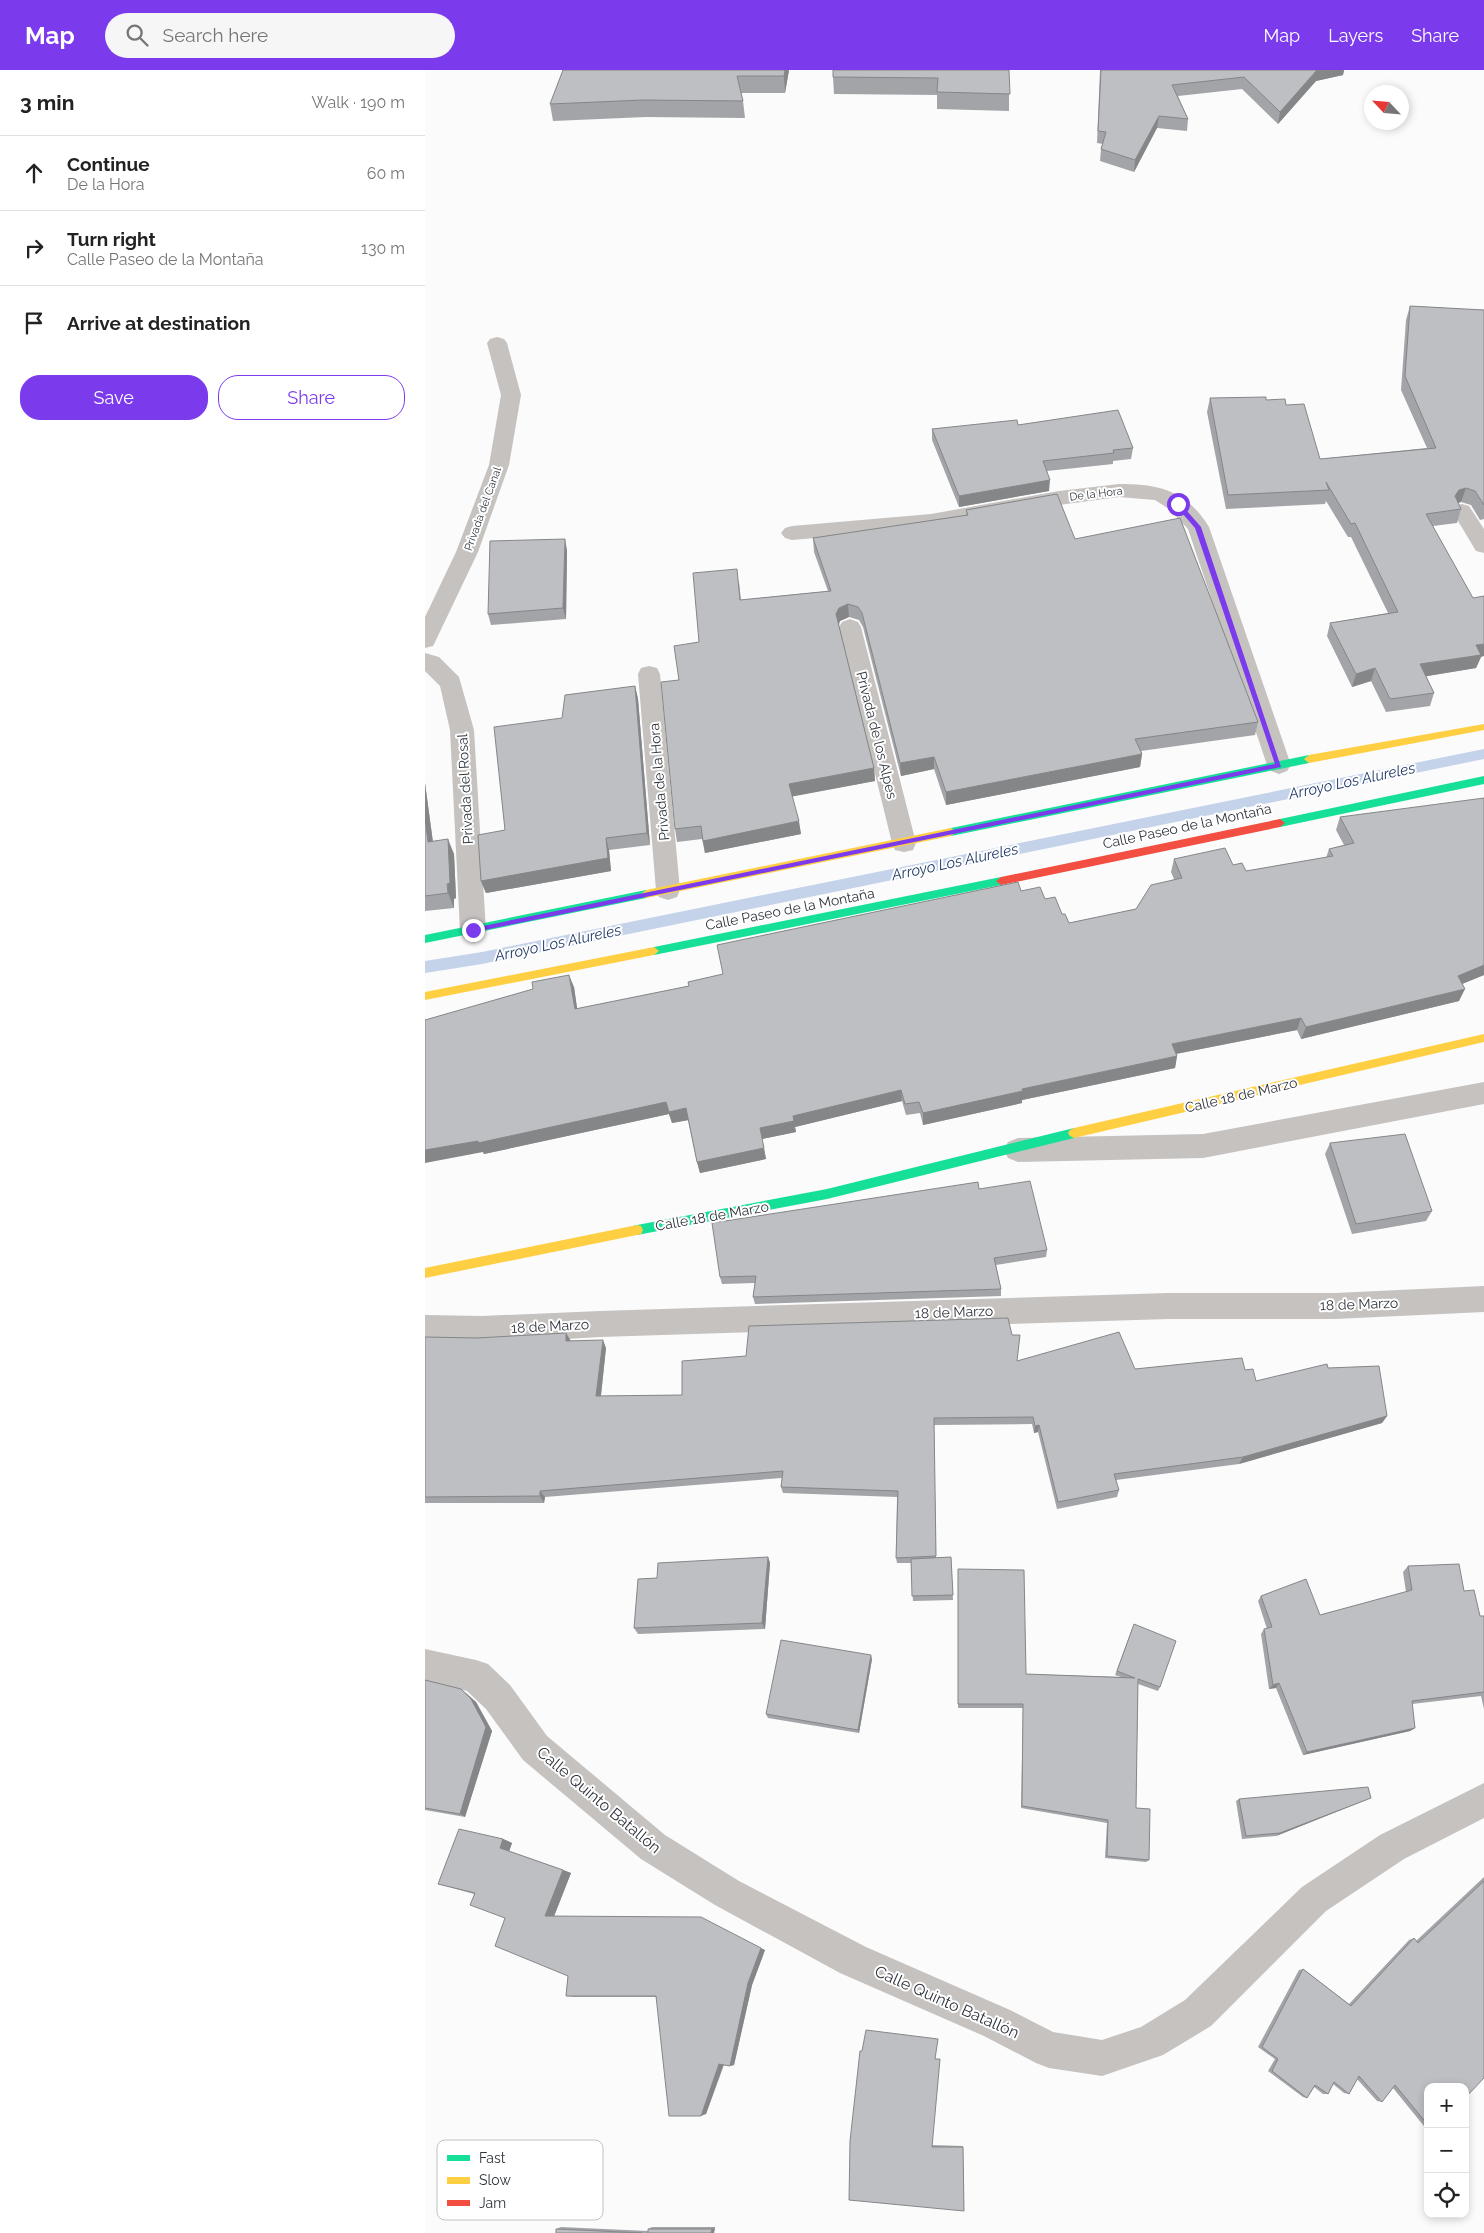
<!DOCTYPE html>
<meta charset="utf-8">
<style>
:root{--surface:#fff;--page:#f6f6f6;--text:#222;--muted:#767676;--line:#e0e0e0;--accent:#7c3aed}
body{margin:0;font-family:Raleway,sans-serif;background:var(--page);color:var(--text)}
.controls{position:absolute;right:15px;bottom:15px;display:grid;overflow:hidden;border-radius:10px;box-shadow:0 2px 8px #0003}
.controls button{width:45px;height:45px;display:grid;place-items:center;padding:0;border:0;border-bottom:1px solid var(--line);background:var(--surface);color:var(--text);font:25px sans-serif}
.compass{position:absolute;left:939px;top:15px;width:45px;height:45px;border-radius:50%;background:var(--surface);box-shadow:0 2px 8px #0003;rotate:296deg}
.stop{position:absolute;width:15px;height:15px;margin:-11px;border:4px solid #7c3aed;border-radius:50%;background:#fff}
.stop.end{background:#7c3aed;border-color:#fff;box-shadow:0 1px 5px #0008}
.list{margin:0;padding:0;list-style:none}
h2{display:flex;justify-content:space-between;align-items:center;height:65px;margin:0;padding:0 20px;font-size:21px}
h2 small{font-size:16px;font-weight:400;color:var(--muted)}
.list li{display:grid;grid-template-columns:32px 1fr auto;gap:15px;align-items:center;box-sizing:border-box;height:75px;padding:0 20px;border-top:1px solid var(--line)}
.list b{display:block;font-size:19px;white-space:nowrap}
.list p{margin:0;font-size:16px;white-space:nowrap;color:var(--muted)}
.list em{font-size:16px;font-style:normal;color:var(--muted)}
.actions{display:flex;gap:10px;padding:15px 20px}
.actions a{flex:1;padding:11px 0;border:1px solid var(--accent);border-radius:20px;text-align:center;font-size:18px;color:var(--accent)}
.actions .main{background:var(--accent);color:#fff}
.icon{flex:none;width:28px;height:28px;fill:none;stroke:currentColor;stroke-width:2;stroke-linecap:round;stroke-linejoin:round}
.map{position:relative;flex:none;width:1059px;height:2163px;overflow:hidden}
header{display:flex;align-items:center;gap:30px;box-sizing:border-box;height:70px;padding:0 25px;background:var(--accent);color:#fff}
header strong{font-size:24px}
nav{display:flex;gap:28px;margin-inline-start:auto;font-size:18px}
.search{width:350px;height:45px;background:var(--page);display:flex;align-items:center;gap:12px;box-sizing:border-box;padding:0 18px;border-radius:28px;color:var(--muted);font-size:19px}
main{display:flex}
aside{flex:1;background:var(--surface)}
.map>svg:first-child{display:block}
</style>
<header>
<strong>Map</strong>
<div class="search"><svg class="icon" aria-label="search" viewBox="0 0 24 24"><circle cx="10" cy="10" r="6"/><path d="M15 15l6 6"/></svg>Search here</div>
<nav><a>Map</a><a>Layers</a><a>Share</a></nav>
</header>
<main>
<aside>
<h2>3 min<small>Walk · 190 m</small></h2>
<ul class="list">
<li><svg class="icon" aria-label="ahead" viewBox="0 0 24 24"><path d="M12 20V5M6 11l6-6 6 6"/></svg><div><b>Continue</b><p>De la Hora</p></div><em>60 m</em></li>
<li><svg class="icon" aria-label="right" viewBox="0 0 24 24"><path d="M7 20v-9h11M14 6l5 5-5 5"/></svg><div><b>Turn right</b><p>Calle Paseo de la Montaña</p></div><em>130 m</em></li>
<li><svg class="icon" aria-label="arrive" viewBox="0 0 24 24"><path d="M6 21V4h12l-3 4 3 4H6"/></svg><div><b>Arrive at destination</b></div></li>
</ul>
<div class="actions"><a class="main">Save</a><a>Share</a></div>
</aside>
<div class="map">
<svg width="1059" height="2163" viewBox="0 0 1059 2163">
<rect width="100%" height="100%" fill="#fbfbfb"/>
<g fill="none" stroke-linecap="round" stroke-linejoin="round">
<path fill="#c4d2ea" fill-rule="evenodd" d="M1059,679V689L57,894L0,903V891L57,882Z"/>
<path fill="#c5c2c0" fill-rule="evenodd" d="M72,267L79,269L82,273L96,325L84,395L53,482L11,570L8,576L0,578V547L31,482L64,395L76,325L62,273L65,269Z
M694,414C734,414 761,420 784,457L866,695L862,701L854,704L846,701L842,695L763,459L744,439L730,430L694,427L634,435L506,458L367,470L360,468L356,463L360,458L367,456L506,444L634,421Z
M1037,434L1044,436L1059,459V483L1051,481L1027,441L1030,436Z
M425,549L433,552L436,557L491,773L488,780L479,782L470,780L467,773L414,557L417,552Z
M0,583L14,587L34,607L49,660L61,861L57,868L48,871L39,868L35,861L25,660L15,616L0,601Z
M224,596L232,598L235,604L255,820L252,827L243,830L234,827L231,820L213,604L216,598Z
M1059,1012V1034L778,1088L593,1092L583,1088L579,1080L583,1072L593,1068L778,1064Z
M1059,1216V1242L910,1249H743L175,1267L57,1274L0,1273V1245L57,1246L175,1241L743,1223H910Z
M0,1579L51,1590L63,1594L85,1615L122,1666L240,1765L314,1811L441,1877L585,1940L628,1962L677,1970L716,1957L760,1930L877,1817L955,1765L1059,1713V1748L979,1789L901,1841L786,1956L738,1985L677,2006L624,1998L611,1993L559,1966L415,1903L290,1835L216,1789L98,1690L61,1639L42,1621L0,1611Z"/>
<path fill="#16e098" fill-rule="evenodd" d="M884,685L889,689L884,693L526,766L521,762L526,758Z
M1059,706V714L855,757L850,753L855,749Z
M576,807L581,811L576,815L229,885L224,881L229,877Z
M221,820L226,824L221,828L0,873V865Z
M649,1058L653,1060L655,1063L653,1066L649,1068L402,1129L212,1165L208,1164L206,1160L208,1156L212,1155L402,1119Z"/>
<path fill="#ffcf43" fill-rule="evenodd" d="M1059,654V660L884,693L879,689L884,685Z
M526,758L531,762L526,766L221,828L216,824L221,820Z
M229,877L234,881L229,885L0,930V922Z
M1059,964V972L649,1068L645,1066L643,1063L645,1060L649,1058Z
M212,1155L216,1156L218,1160L216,1164L212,1165L0,1208V1198Z"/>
<path fill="#f24e42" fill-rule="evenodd" d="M855,749L860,753L855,757L576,815L571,811L576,807Z"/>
</g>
<path fill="#a3a4a8" d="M138,0H364L360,23H316L318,31L320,48L221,47L128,51L125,34Z
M584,0V41L512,39V25L409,24L408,7Z
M675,0H919L918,5L891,11L853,54L817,19L753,26L763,49L762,61L732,58L709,102L675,91L676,79L678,74L672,73Z
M985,236L1059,240V449L1055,450L1046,435L1036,432L1033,433L1036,439L1032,453L1008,456L1056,587L1051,598L1001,606L1009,623L1005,636L961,642L946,611L927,617L902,566L905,553L963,543L926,467H923L901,431L900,434L801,439L782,342L785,328L841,330L861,335L895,389L1002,378L976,320L981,250Z
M593,355L708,378L706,389L688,391V394L622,401L624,421L534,437L507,370V359Z
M541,440L650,469L833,652L830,665L716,681L717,684L715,697L521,735L509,699L476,706L438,557L434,550L424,547L415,551L414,555L449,698L450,711L367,726L376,764L280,783L277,769L252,772L250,759L254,610L274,572L314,512L316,530L403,521L389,482L388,468L541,446Z
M142,480L141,549L66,555L63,544Z
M210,616L213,629L225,775L184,780L186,801L61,823L56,811L137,648Z
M0,713L8,772L29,784L31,828L29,829V838L0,841Z
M915,747L1059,905L1037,914L1034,931L876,969L872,960L751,984L752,986L750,998L597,1030V1033L498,1055L495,1043L481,1045L477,1031L370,1057L371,1062L337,1069L341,1089L275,1103L272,1092L263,1050L247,1053L244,1044L59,1084L58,1082L149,917L152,939L264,916L298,904L596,821L620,829L637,844L644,853L711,839L749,809L746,802L749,789L808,795L821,801L901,788L904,779L919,775L911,760Z
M905,1073L1007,1141L1001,1151L927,1164L900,1084Z
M554,1119L622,1180L621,1187L571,1195L576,1219V1226L330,1234L328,1227L330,1213L297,1214L295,1207Z
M0,1267L146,1271L181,1278L176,1326L257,1325L592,1291L710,1299L820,1300L831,1311L903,1298L962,1346L957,1353L814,1394L691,1410L694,1420L692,1427L632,1439L613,1362L609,1363L607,1354L509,1355L511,1488L526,1487L528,1530L488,1531L486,1493H472L471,1488L472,1427L358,1423L356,1417L357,1408L120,1427L119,1433H0Z
M343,1487L345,1493L340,1559L213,1564L209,1558L232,1508Z
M983,1496L1039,1521L1055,1546H1059V1639L1056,1626L987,1634L990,1658L985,1661L878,1685L851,1618L844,1619L836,1564L839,1559H842L833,1531L836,1526L895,1545L981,1522L978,1502Z
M533,1499L601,1604L696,1607L690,1605L707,1559L735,1617L733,1621L713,1614L711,1738L724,1790L721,1792L680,1788L682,1753L596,1738L598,1638H533Z
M447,1589L434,1663L343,1648L341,1644Z
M0,1610L36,1619L41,1623L51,1632L67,1661L40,1747L0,1740Z
M814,1729L941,1730L851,1766L817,1769L811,1731Z
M78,1769L87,1773L84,1781L138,1800L146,1803L129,1846L340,1880L327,1915L309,1995L305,1996L299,1995L281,2044L231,1927H149L141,1926L143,1906L80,1848L49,1824L13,1814Z
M1059,1807V2008L1003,2017V2061L968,2018L957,2032L952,2031L932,2009L924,2024L919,2023L908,2014L903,2024H898L889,2017L882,2028L878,2027L843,2001L850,1989L833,1977L874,1900L878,1899L924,1934L984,1870L989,1868L991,1871Z
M435,1981L510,1989L507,2075L538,2076L539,2141Z
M136,2157L223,2161V2159L227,2157H290L289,2163H131V2159Z"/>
<path fill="#848688" d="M360,0H364L360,23L359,6Z
M892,0H919L918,5L891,11L853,54L855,42Z
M734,46L732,58L709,102L710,90Z
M625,410L624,421L534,437V426Z
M1041,418L1036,432L1029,434L1030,426L1034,420Z
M140,469L142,480L141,549L138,538Z
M423,534L424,547L415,551L412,557L411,544L414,538Z
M1059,574V586L1056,587L1051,598L991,608L995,594L1051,575Z
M950,598L946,611L927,617L931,604Z
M210,616L213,629L225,775L222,763Z
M717,684L715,697L521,735V722Z
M509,687V699L476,706L475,693Z
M449,698L450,711L365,727L364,714Z
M0,713L10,788L3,772L0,748Z
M374,751L376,764L280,783L278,771Z
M181,768L184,780L186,801L61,823L56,811Z
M23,769L29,784L31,828L29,829V838L23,823Z
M1059,895V905L1027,918L1033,906Z
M144,905L149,917L154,951L150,939Z
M1040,919L1034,931L876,969L881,957Z
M876,948L872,960L745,985L747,974Z
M752,986L750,998L597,1030V1033L498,1055V1043L597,1019Z
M476,1020L477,1031L370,1057L371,1062L337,1069L335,1058L368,1046Z
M241,1032L261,1038L264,1050L247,1053L244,1044L59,1084L58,1082L0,1093V1080Z
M339,1078L341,1089L275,1103L272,1092Z
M141,1263L146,1271H141Z
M178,1270L181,1278L175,1333L171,1326Z
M962,1346L957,1353L814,1394L818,1387Z
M614,1355L613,1362L609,1363L610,1356Z
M115,1421L120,1427L119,1433L115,1426Z
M343,1487L345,1493L340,1559L337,1553Z
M446,1585L447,1589L434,1663L433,1660Z
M854,1613L851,1618L844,1619L848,1615Z
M36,1619L51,1632L67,1661L40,1747L35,1744Z
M990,1658L985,1661L878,1685L882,1682Z
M946,1728L851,1766L855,1763Z
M78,1769L87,1773L84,1782L75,1778Z
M138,1800L146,1803L128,1849L120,1846Z
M336,1878L340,1880L327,1915L309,1995L305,1996L323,1913Z
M299,1993L281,2044L276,2046L294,1994Z
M290,2157L289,2163H286L287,2159Z"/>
<path fill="#bdbfc3" stroke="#848688" d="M138,0H360L359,6H312L318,31L218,30L125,34Z
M408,0H584L585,24L512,22L513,8L408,7Z
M676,0H892L855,42L819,7L747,15L763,49L734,46L710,90L676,79L681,62L673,61Z
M985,236L1059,240V435L1050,421L1041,418L1034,420L1030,426L1036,439L1001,444L1048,528L1059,526V574L1051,575L1056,585L995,594L1009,623L965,629L950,598L931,604L905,553L973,542L930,453L926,454L901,412L904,420L803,425L785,328L841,327V330L860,329L861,335L879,334L895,389L1011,378L980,306Z
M693,340L708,378L688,380L689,383L618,391L625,410L534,426L507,359L592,350L593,355Z
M632,424L650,469L755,448L833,652L710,669L717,684L521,722L509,687L475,693L437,543L433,537L423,534L414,538L411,544L449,698L364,714L374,751L278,771L276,756L250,759L236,612L254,610L249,576L274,572L268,503L312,499L315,530L406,521L388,468L543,445L541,440Z
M140,469L138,538L63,544L65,471Z
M210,616L222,763L181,768L183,788L56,811L53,765L80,760L69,657L137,648L140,625Z
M1059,728V895L1033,906L1040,919L881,957L876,948L747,974L752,986L597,1019L598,1021L498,1043L494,1032L480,1034L476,1020L368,1046L369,1051L335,1058L339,1078L272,1092L261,1038L244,1042L241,1032L53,1073V1071L0,1080V950L108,919L107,912L144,905L150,939L264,916L263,912L298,904L292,875L593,812L596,821L615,817L620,829L630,827L637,844H640L644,853L711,839L726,815L757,808L749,789L800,778L808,795L817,793L821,801L908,786L904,779L929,773L915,747Z
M0,748L3,772L23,769L25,813L22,814L23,823L0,826Z
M980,1064L1007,1141L931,1154L905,1073Z
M605,1111L622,1180L569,1188L576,1219L328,1227L331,1206L295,1207L287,1153L553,1112L554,1119Z
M583,1248L587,1265H595L592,1291L694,1262L710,1299L817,1288L820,1300L828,1299L831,1311L902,1294L903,1298L954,1296L962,1346L818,1387L689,1404L694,1420L633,1432L614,1355L610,1356L608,1347L509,1348L511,1486L471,1488L473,1421L356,1417L358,1401L115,1421V1426L0,1427V1267L52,1268L141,1263V1271L178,1270L171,1326L257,1325V1291L321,1286L324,1256Z
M343,1487L337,1553L209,1558L213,1509L232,1508L233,1493Z
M526,1487L528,1525L487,1526L486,1489Z
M1034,1494L1039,1521L1049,1520L1055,1546H1059V1622L987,1631L990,1658L882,1682L854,1613L848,1615L839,1559L847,1557L836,1526L881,1509L895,1545L987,1520L983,1496Z
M533,1499L599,1500L601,1604L710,1608L692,1601L709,1554L751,1571L735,1617L713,1609L711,1738L725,1739L724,1790L682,1786L683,1750L597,1736L598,1634H533Z
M356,1570L446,1585L433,1660L341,1644Z
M0,1610L36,1619L46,1629L61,1657L35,1744L0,1738Z
M943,1717L946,1728L855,1763L821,1766L814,1729Z
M34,1759L78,1769L75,1778L138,1800L120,1846L276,1847L336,1878L323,1913L305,1996L294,1994L276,2046H244L231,1926H141L143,1906L70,1876L80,1848L45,1835L50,1823L13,1814Z
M1059,1811V2008L1040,2028V2017H1003V2055L970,2015L957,2032L934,2006L924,2024L909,2012L903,2024L890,2015L882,2028L847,2001L853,1989L837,1977L878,1899L926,1936L989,1868L993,1873Z
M441,1960L513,1969L510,1989H515L507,2077H538L539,2141L424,2130L425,2071L435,1981H437Z
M131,2159L217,2163H131Z
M223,2159H287L286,2163H223Z"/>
<path fill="#7c3aed" d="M751,433H755L776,457L856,697L45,863L44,860L48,858L850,694L770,458L751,436Z"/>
<g text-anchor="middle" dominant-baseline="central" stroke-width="4" stroke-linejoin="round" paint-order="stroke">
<g font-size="11" fill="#30343c" stroke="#fff">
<text transform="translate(671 424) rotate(-7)">De la Hora</text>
<text transform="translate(58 439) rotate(-70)">Privada del Canal</text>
</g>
<g font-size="14" fill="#30343c" stroke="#fff">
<text transform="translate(452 665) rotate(76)">Privada de los Alpes</text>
<text transform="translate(234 712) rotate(-95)">Privada de la Hora</text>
<text transform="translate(40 719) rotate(-93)">Privada del Rosal</text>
<text transform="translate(762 756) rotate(-12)">Calle Paseo de la Montaña</text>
<text transform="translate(365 839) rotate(-11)">Calle Paseo de la Montaña</text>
<text transform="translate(816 1025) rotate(-13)">Calle 18 de Marzo</text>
<text transform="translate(287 1146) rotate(-10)">Calle 18 de Marzo</text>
<text transform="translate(934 1234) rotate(-2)">18 de Marzo</text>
<text transform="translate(529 1242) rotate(-2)">18 de Marzo</text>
<text transform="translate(125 1256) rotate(-3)">18 de Marzo</text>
</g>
<g font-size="15" font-style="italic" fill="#203966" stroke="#fff">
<text transform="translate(927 711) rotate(-12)">Arroyo Los Alureles</text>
<text transform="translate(530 792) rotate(-12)">Arroyo Los Alureles</text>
<text transform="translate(133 873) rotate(-12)">Arroyo Los Alureles</text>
</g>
<g font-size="16" fill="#30343c" stroke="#fff">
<text transform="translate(174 1730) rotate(40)">Calle Quinto Batallón</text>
<text transform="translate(522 1932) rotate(24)">Calle Quinto Batallón</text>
</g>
</g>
<rect x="12" y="2070" width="166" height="80" rx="8" fill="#fff" stroke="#c1c2c4" stroke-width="1"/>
<rect x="22" y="2085" width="23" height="6" fill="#16e098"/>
<rect x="22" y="2107" width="23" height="7" fill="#ffcf43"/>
<rect x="22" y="2130" width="23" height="6" fill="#f24e42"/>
<g font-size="14" fill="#30343c">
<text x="54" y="2093">Fast</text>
<text x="54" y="2115">Slow</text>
<text x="54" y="2138">Jam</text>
</g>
</svg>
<div class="controls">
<button>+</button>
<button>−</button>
<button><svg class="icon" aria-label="locate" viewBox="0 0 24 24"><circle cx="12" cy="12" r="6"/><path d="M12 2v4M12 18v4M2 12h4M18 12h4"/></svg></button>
</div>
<svg class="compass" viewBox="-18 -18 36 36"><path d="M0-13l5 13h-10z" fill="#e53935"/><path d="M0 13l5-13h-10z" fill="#767676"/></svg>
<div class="stop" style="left:753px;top:434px"></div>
<div class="stop end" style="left:48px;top:860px"></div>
</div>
</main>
